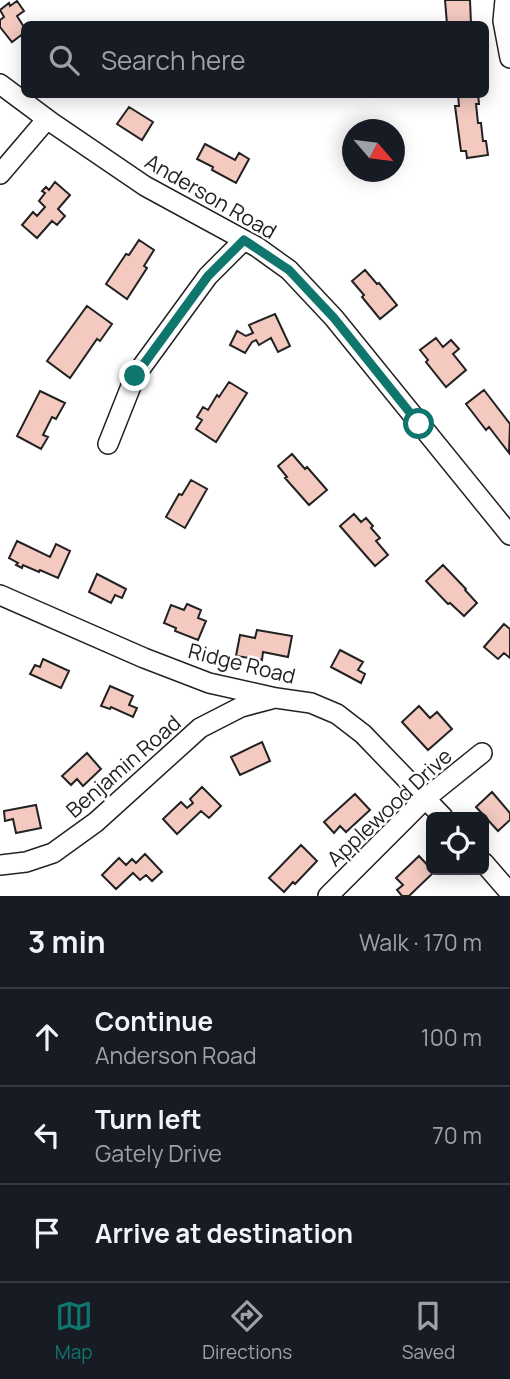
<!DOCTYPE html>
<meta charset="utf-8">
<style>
:root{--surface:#171b24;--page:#20242c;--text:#f1f3f6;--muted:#9ea1a6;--line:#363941;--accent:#0f766e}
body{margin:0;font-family:Manrope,sans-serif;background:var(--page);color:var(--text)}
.controls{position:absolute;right:21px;bottom:21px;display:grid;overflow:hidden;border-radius:10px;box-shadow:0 4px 18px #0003}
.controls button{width:63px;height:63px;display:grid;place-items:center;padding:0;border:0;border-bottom:2px solid var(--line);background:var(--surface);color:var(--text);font:35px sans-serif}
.compass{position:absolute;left:342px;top:119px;width:63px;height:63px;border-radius:50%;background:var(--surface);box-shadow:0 4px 18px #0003;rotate:118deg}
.stop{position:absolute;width:21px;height:21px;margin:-16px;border:5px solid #0f766e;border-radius:50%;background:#fff}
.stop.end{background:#0f766e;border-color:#fff;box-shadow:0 2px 7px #0008}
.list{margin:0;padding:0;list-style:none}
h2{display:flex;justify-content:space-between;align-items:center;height:91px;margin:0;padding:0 28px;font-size:30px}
h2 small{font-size:23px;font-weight:400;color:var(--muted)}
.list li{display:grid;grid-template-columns:46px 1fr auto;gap:21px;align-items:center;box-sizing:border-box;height:98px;padding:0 28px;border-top:2px solid var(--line)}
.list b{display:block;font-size:26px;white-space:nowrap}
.list p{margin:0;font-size:23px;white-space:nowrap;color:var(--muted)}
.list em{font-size:23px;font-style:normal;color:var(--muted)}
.icon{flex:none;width:38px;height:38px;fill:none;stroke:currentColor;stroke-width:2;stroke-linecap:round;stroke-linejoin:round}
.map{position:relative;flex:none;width:510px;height:896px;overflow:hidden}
.search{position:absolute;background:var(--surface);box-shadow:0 4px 18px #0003;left:21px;right:21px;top:21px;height:77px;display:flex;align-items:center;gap:18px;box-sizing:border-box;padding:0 24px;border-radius:10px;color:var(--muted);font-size:26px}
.sheet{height:385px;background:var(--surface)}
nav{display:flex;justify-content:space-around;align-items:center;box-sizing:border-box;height:98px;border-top:2px solid var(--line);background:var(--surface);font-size:19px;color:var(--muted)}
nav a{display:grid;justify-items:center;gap:4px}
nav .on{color:var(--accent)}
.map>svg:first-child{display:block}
</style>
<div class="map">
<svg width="510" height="896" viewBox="0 0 510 896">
<rect width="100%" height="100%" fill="#fff"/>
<path fill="#f3c9c0" stroke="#222" stroke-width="2" d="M445,0H470L471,24H447Z
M17,1L24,11L17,16L24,27V33L12,42L0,27V20L4,17L0,10L9,3L10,6Z
M458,94H478L479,104H476L478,123H481L483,141H486L488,155L467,158L466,151H461L455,106H459Z
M129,107L153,122L142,140L117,124Z
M205,144L235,160L239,153L249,159L236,183L212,170L213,167L197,159Z
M55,182L70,195L58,209L65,216L57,225L52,221L37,238L22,225L33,212L37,216L45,207L39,201L45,193L42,191L46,187L49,190Z
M139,240L154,250L144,266L147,268L127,299L106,284L126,254L129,255Z
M365,270L377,284L379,283L397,305L380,319L362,297L364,295L352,281Z
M87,306L112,324L100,341L97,339L70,378L47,361Z
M275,314L290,346L278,352L271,338L259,345L256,340L252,342L245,353L230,345L237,331L246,336L253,333L249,325Z
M436,338L443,347L451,340L459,349L453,354L466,370L446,387L426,362L428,360L420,350Z
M229,382L247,393L216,442L196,429L202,420L197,417L203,407L208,410L217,395L219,397Z
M484,390L510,424L509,453L489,427L486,430L466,404Z
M40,391L65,403L56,419L52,417L43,435L48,437L41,449L17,436Z
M292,454L305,469L307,467L327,490L309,505L285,478L287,477L278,466Z
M191,480L207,489L185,528L166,517L179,494L182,495Z
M354,514L361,522L366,518L373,526L371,528L380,538L376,541L388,555L375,566L340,526Z
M17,541L50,557L56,544L70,551L58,578L40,570L39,572L23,565L22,568L16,565L18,563L9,558Z
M443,565L466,589L465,590L477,603L464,616L450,603L448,604L426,581Z
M97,574L126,589L122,598L115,595L111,603L89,592Z
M187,604L201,610L198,618L206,621L198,640L175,631L176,628L164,623L171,605L184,610Z
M504,624L510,629V658L504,653L498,659L484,647Z
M257,630L292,636L288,657L263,652L262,660L236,656L240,635L255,638Z
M340,650L363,662L358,670L365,674L361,683L331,667Z
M43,659L69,671L61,688L30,674L35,665L40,667Z
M110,686L133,696L129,705L137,708L133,717L111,707L110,709L101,706Z
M419,706L430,718L437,712L452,729L428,750L402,722Z
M262,742L270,761L240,775L231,757Z
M87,753L101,769L83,786L77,779L71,785L62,776Z
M202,787L221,806L209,818L201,811L177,834L163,819L181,802L187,808L193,803L190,799Z
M492,792L510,813V820L498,831L476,807Z
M355,794L370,810L346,832L340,826L334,833L324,822Z
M36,805L41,828L16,833L13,819L5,821L4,811Z
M301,845L317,861L295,884L293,882L284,892L269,878Z
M145,854L162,872L152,881L146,875L140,880L133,873L116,889L102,875L119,858L126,865L132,859L136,863Z
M419,856L434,872L409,896H402L397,890L403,885L396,878Z"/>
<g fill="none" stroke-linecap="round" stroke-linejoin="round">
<g stroke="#222" stroke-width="22">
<path id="minor" d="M505,0L503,21L510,58
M0,84L51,122L145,186L257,247L289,270L334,318L510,535
M0,174L47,119
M108,444L135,376L208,276L244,240
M0,595L144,658L209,683L276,698L311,703L337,714L363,734L443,817
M484,863L510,893
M0,865L26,862L53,853L96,822L200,728L241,707L271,699
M328,896L426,798L482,753"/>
</g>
<use href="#minor" stroke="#fff" stroke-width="19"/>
</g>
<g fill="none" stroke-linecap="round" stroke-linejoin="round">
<path stroke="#0f766e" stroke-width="9" d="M135,376L208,276L244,240L289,270L334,318L419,424"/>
</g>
<g text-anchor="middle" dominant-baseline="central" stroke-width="5" stroke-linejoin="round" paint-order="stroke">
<g font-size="21" fill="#222" stroke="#fff">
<text transform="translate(211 196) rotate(30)">Anderson Road</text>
<text transform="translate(242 663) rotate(14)">Ridge Road</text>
<text transform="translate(123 766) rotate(-41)">Benjamin Road</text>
<text transform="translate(389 807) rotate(-43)">Applewood Drive</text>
</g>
</g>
</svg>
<div class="controls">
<button><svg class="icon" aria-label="locate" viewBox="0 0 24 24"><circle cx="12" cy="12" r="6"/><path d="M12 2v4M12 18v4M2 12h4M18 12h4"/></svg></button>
</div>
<svg class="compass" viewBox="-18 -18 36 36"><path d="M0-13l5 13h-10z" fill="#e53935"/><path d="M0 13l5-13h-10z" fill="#9ea1a6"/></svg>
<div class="stop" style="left:419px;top:424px"></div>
<div class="stop end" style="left:135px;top:376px"></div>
<div class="search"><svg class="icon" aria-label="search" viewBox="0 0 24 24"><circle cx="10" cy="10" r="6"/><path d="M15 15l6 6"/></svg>Search here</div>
</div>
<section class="sheet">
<h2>3 min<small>Walk · 170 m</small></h2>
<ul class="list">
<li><svg class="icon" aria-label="ahead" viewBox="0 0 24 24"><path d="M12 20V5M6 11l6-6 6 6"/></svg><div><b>Continue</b><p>Anderson Road</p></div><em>100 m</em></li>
<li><svg class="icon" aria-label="left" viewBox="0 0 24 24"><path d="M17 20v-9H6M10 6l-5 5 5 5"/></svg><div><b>Turn left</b><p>Gately Drive</p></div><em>70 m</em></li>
<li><svg class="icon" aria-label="arrive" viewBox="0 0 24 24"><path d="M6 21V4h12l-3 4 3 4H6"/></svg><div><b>Arrive at destination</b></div></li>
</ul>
</section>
<nav>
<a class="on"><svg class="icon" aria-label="map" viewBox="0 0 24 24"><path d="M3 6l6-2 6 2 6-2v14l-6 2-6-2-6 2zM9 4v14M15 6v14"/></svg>Map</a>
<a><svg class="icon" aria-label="directions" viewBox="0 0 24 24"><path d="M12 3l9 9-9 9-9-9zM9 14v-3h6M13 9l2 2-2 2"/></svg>Directions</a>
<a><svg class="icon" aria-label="saved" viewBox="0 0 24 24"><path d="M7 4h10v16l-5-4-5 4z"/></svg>Saved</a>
</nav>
